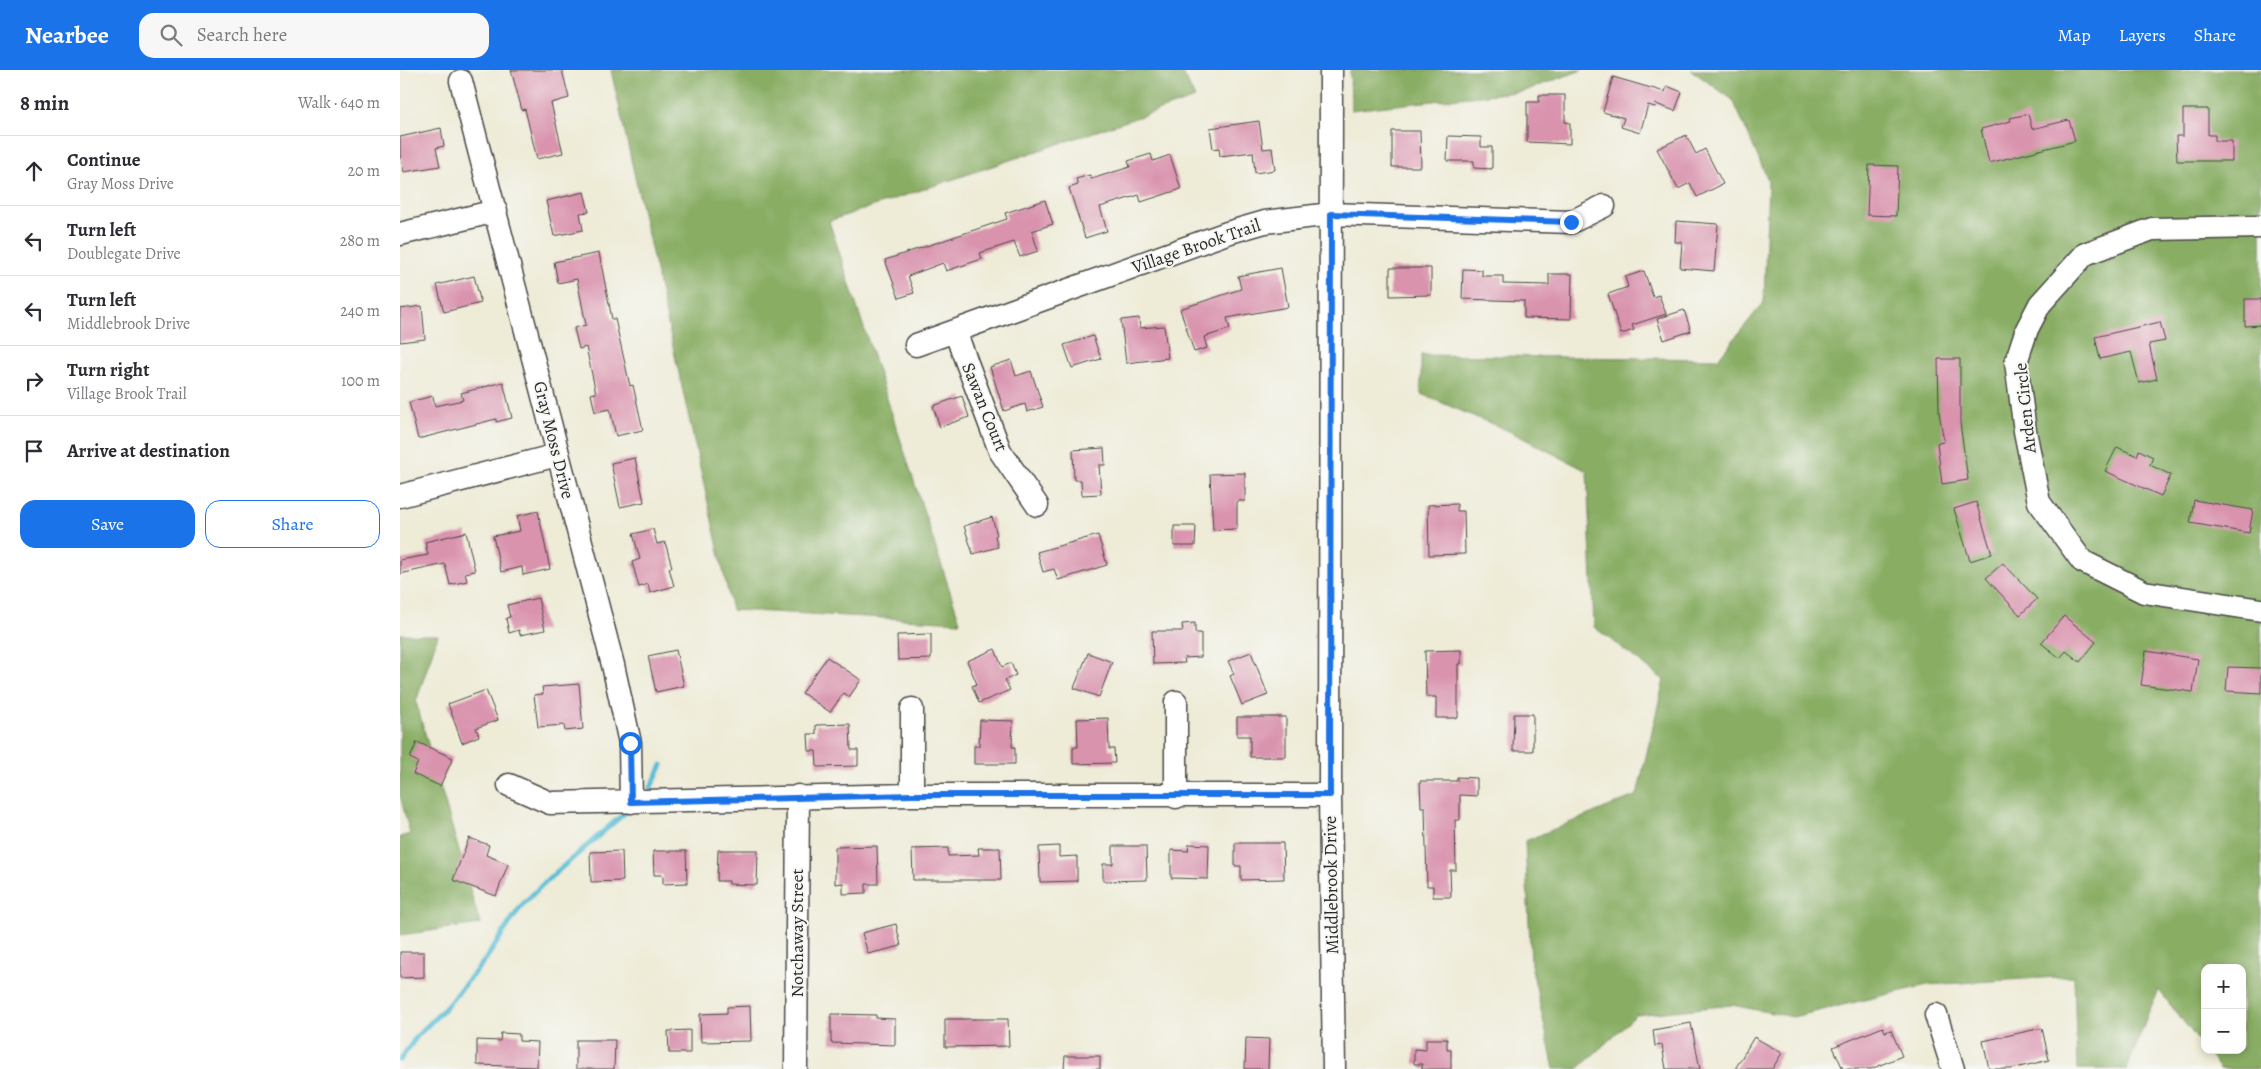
<!DOCTYPE html>
<meta charset="utf-8">
<style>
:root{--surface:#fff;--page:#f7f7f7;--text:#2b2b33;--muted:#7c7c81;--line:#e1e1e2;--accent:#1a73e8}
body{margin:0;font-family:Alegreya,serif;background:var(--page);color:var(--text)}
.controls{position:absolute;right:15px;bottom:15px;display:grid;overflow:hidden;border-radius:10px;box-shadow:0 2px 8px #0003}
.controls button{width:45px;height:45px;display:grid;place-items:center;padding:0;border:0;border-bottom:1px solid var(--line);background:var(--surface);color:var(--text);font:25px sans-serif}
.stop{position:absolute;width:15px;height:15px;margin:-11px;border:4px solid #1a73e8;border-radius:50%;background:#fff}
.stop.end{background:#1a73e8;border-color:#fff;box-shadow:0 1px 5px #0008}
.list{margin:0;padding:0;list-style:none}
h2{display:flex;justify-content:space-between;align-items:center;height:65px;margin:0;padding:0 20px;font-size:21px}
h2 small{font-size:16px;font-weight:400;color:var(--muted)}
.list li{display:grid;grid-template-columns:32px 1fr auto;gap:15px;align-items:center;box-sizing:border-box;height:70px;padding:0 20px;border-top:1px solid var(--line)}
.list b{display:block;font-size:19px;white-space:nowrap}
.list p{margin:0;font-size:16px;white-space:nowrap;color:var(--muted)}
.list em{font-size:16px;font-style:normal;color:var(--muted)}
.actions{display:flex;gap:10px;padding:15px 20px}
.actions a{flex:1;padding:11px 0;border:1px solid var(--accent);border-radius:15px;text-align:center;font-size:18px;color:var(--accent)}
.actions .main{background:var(--accent);color:#fff}
.icon{flex:none;width:28px;height:28px;fill:none;stroke:currentColor;stroke-width:2;stroke-linecap:round;stroke-linejoin:round}
.map{position:relative;flex:none;width:1861px;height:999px;overflow:hidden}
header{display:flex;align-items:center;gap:30px;box-sizing:border-box;height:70px;padding:0 25px;background:var(--accent);color:#fff}
header strong{font-size:24px}
nav{display:flex;gap:28px;margin-inline-start:auto;font-size:18px}
.search{width:350px;height:45px;background:var(--page);display:flex;align-items:center;gap:12px;box-sizing:border-box;padding:0 18px;border-radius:15px;color:var(--muted);font-size:19px}
main{display:flex}
aside{flex:1;background:var(--surface)}
.map>svg:first-child{display:block}
</style>
<header>
<strong>Nearbee</strong>
<div class="search"><svg class="icon" aria-label="search" viewBox="0 0 24 24"><circle cx="10" cy="10" r="6"/><path d="M15 15l6 6"/></svg>Search here</div>
<nav><a>Map</a><a>Layers</a><a>Share</a></nav>
</header>
<main>
<aside>
<h2>8 min<small>Walk · 640 m</small></h2>
<ul class="list">
<li><svg class="icon" aria-label="ahead" viewBox="0 0 24 24"><path d="M12 20V5M6 11l6-6 6 6"/></svg><div><b>Continue</b><p>Gray Moss Drive</p></div><em>20 m</em></li>
<li><svg class="icon" aria-label="left" viewBox="0 0 24 24"><path d="M17 20v-9H6M10 6l-5 5 5 5"/></svg><div><b>Turn left</b><p>Doublegate Drive</p></div><em>280 m</em></li>
<li><svg class="icon" aria-label="left" viewBox="0 0 24 24"><path d="M17 20v-9H6M10 6l-5 5 5 5"/></svg><div><b>Turn left</b><p>Middlebrook Drive</p></div><em>240 m</em></li>
<li><svg class="icon" aria-label="right" viewBox="0 0 24 24"><path d="M7 20v-9h11M14 6l5 5-5 5"/></svg><div><b>Turn right</b><p>Village Brook Trail</p></div><em>100 m</em></li>
<li><svg class="icon" aria-label="arrive" viewBox="0 0 24 24"><path d="M6 21V4h12l-3 4 3 4H6"/></svg><div><b>Arrive at destination</b></div></li>
</ul>
<div class="actions"><a class="main">Save</a><a>Share</a></div>
</aside>
<div class="map">
<svg width="1861" height="999" viewBox="0 0 1861 999">
<rect width="100%" height="100%" fill="#f6f6f2"/>
<filter id="ink" filterUnits="userSpaceOnUse"><feTurbulence type="fractalNoise" baseFrequency=".02" numOctaves="2"/><feDisplacementMap in="SourceGraphic" scale="10" xChannelSelector="R" yChannelSelector="G"/><feConvolveMatrix kernelMatrix="1 2 1 2 8 2 1 2 1" color-interpolation-filters="sRGB"/></filter>
<filter id="wash" filterUnits="userSpaceOnUse"><feTurbulence type="fractalNoise" baseFrequency=".0096" numOctaves="4" result="noise"/><feDisplacementMap in="SourceGraphic" scale="20" xChannelSelector="R" yChannelSelector="G"/><feGaussianBlur stdDeviation="1.12" result="paint"/><feColorMatrix in="noise" values="0 0 0 0 0 0 0 0 0 0 0 0 0 0 0 0 0 1.4 0 .05"/><feComposite in="paint" operator="in"/></filter>
<g filter="url(#wash)">
<rect width="100%" height="100%" fill="#eeebd7"/>
<path fill="#88ad63" stroke="#5a6c47" d="M211,0H782L795,28L429,151L560,552L332,540Z
M950,0H1182L1124,21L951,40Z
M1291,0H1861V999H1820L1806,980H1842V898H1805V979L1758,919L1727,999H1677L1674,906L1527,915L1393,947L1332,935L1236,945L1178,999H1154L1131,894L1125,771L1237,725L1264,610L1194,557L1187,401L1109,361L1021,324V285L1318,289L1364,232L1368,110L1333,30Z
M0,564L38,565L16,632L80,854L0,865V767L10,764L0,725Z"/>
<g fill="none" stroke-linecap="round" stroke-linejoin="round">
<path stroke="#59bed6" stroke-width="5" d="M250,719L262,695
M0,990L17,966L46,937L85,890L121,836L145,812L227,741"/>
</g>
<g id="blocks">
<path fill="#d993ad" d="M111,0H162L169,28L151,33L163,83L137,89L125,39L122,40Z
M1213,7L1265,22L1267,16L1282,22L1275,41L1256,34L1255,37L1248,35L1240,63L1221,57L1224,48L1203,42Z
M1139,25H1165V52L1170,53V74L1127,72V32H1139Z
M1783,39H1808V65H1815V71H1832V91H1777L1776,66H1783Z
M1628,44L1632,59L1669,50L1675,71L1589,93L1581,59L1611,51L1610,48Z
M859,51L863,79L872,78L875,100L855,103L853,82L820,86L819,78L813,79L810,58Z
M41,58L44,76L36,78L40,96L4,102L0,84V67Z
M992,61H1020L1021,97H992Z
M1286,65L1296,84L1305,79L1323,114L1297,127L1290,113L1278,119L1257,79Z
M1048,66L1081,67V77H1092V99L1074,98V91H1047Z
M751,84L753,91L770,85L781,119L741,132L739,125L700,137L707,161L685,168L669,118L678,115L676,109L690,105L691,109L730,97L728,91Z
M1469,95L1498,96L1496,146L1467,145Z
M184,122L189,142L180,143L183,160L154,166L146,131Z
M645,130L653,154L632,161L638,181L620,187L614,172L580,183L582,189L546,201L543,193L508,206L514,223L499,228L485,190L607,149L605,143Z
M1276,151L1318,154L1314,201L1280,198L1282,172H1275Z
M199,183L212,249H215L230,316L233,315L243,360L216,366L210,339L195,342L191,324L196,323L186,277L179,279L174,258L186,255L177,209L158,213L154,192Z
M881,198L888,237L827,248L830,259L804,267L807,278L794,282L780,239L841,219L838,206Z
M990,198H1031V225L990,226Z
M1063,199L1082,200V206H1103V214L1149,215V204H1172L1171,249L1124,248V231L1062,229Z
M1244,201L1253,227L1259,225L1266,244L1232,255L1234,260L1221,264L1208,224L1228,217L1225,207Z
M74,206L81,233L44,242L37,215Z
M1845,229H1861V255L1845,256Z
M22,236L25,269L0,272V239Z
M1284,240L1291,261L1264,270L1257,249Z
M739,248L740,258L764,256L768,288L726,293L721,250Z
M1760,252L1765,271L1749,274L1757,309L1739,313L1731,282L1700,289L1695,267Z
M693,266L701,289L672,298L664,275Z
M1538,289H1560V353L1568,410L1542,414L1537,373L1544,372L1539,342Z
M611,290L616,306L631,301L643,337L627,342L625,334L604,341L590,297Z
M103,312L112,348L96,352V349L18,369L9,332L33,326L35,336L63,330L61,323Z
M562,326L569,347L540,357L533,336Z
M1717,377L1737,386L1739,380L1753,387L1750,395L1771,405L1761,426L1705,401Z
M704,378L705,395H699L701,424L682,425L681,410H674L673,380Z
M235,388L244,432L220,437L211,393Z
M845,403V431H837V459L813,460L810,404Z
M1794,430L1853,440L1849,463L1790,453Z
M1576,432L1592,484L1570,491L1554,439Z
M1057,434V441H1064L1065,484L1029,485L1028,435Z
M138,441L150,499L123,505L122,497L101,502L93,466L120,461L117,446Z
M592,447L597,465L595,466L598,477L573,484L564,456Z
M774,456H796L795,476H774Z
M253,459L257,474L265,472L272,497L269,498L274,516L250,523L248,514L239,517L232,492L240,489L233,464Z
M66,462L75,501L65,503L67,511L50,515L45,494L0,504V490L28,485L25,472Z
M698,465L707,495L658,510L654,499L643,502L637,482Z
M1603,493L1637,529L1620,545L1586,508Z
M138,528L145,560L120,565L119,560L109,563L106,548L110,547L107,535Z
M1664,546L1696,572L1680,592L1666,581L1660,588L1641,573Z
M795,553V563H801V587L784,588L785,593L753,594L752,561H783L782,554Z
M531,564V589L498,590L497,565Z
M595,579L602,597L611,593L616,605L605,610L610,620L579,633L572,616L577,614L567,591Z
M276,580L284,616L256,622L248,586Z
M1061,580V594H1058V648H1036V627H1026L1025,581Z
M1746,581L1798,589L1793,622L1741,615Z
M851,582L868,625L842,635L830,606L834,604L828,591Z
M688,583L712,592L699,627L674,618Z
M427,587L461,610L449,627L444,623L430,642L402,623Z
M1828,597L1861,598V623L1826,621Z
M179,614L183,659L165,661L164,655L138,657L134,625L143,624L142,617Z
M86,620L98,650L76,658L79,666L62,673L48,634Z
M1114,644H1133V681H1113Z
M837,647H886V687H850V666H837Z
M708,648L709,679H714L715,693L673,694V677H678L677,649Z
M580,650L613,651L612,677H615V694H574V676H579Z
M450,654L451,680H458V696L417,697L416,681H409L408,664H416V655Z
M17,672L53,688L40,716L13,704L18,692L10,688Z
M1057,707L1077,708V726L1060,725V750H1055L1056,800H1050L1051,827H1033V816H1027L1025,737H1021L1020,711H1057Z
M69,768L89,775L86,785L108,794L96,826L53,810Z
M835,773H883L884,809L841,810V796H835Z
M789,774L809,775L808,809L771,808V780L788,781Z
M477,776L478,814H466V823L443,824V813L435,814V777Z
M659,776V787L677,786V811L640,812L639,777Z
M713,776H746L747,810L703,811V794H713Z
M548,778V786L579,785L578,778H600L601,810H513L512,779Z
M318,780H358L357,815L329,814V811H317Z
M222,781L223,811L191,812L190,782Z
M253,781H286L287,813L263,814V805H254Z
M496,854L501,876L468,884L462,863Z
M0,882H24V907L0,908Z
M350,936L351,971L301,972L300,944L327,943V937Z
M431,944L476,945V948L495,949V975L431,973Z
M545,949H608L609,976L545,977Z
M1291,953L1300,999H1266L1262,975L1255,976L1253,960Z
M1483,957L1485,962L1491,960L1502,986L1471,999H1443L1433,977Z
M1642,958L1649,990L1611,999H1589L1583,971Z
M290,960V983H269L268,961Z
M101,963L119,964V971L138,972L137,997L77,995V970L100,971Z
M1354,967L1382,983L1372,999H1335Z
M846,968L869,969L868,999H845Z
M1026,969H1047V980H1051V999H1022V994H1014V979L1026,980Z
M176,970H215L214,999H176Z
M665,986H700V999H664Z"/>
</g>
</g>
<g filter="url(#ink)">
<use href="#blocks" fill-opacity="0" stroke="#484845" stroke-width="1"/>
<g fill="none" stroke-linecap="round" stroke-linejoin="round">
<g stroke="#484845" stroke-width="25">
<path id="minor" d="M931,0L930,725L934,999
M61,11L213,595L230,673L231,732
M1861,157L1752,159L1685,184L1640,234L1627,259L1616,292L1625,361L1639,432L1682,491L1744,522L1861,540
M0,164L96,141
M555,261L600,381L637,435
M516,275L827,163L865,152L931,144L1171,152L1204,136
M0,426L157,385
M776,632V727
M109,715L150,733L512,725H930
M512,725V639
M1536,945L1553,999
M396,999L398,726"/>
</g>
<use href="#minor" stroke="#fff" stroke-width="22"/>
</g>
</g>
<g fill="none" stroke-linecap="round" stroke-linejoin="round" filter="url(#ink)">
<path stroke="#1a73e8" stroke-width="6" d="M230,673L231,732L512,725H930L931,144L1171,152"/>
</g>
<g text-anchor="middle" dominant-baseline="central" stroke-width="4" stroke-linejoin="round" paint-order="stroke">
<g font-size="18" fill="#2b2b2b" stroke="#f6f6f2">
<text transform="translate(796 176) rotate(-19)">Village Brook Trail</text>
<text transform="translate(585 337) rotate(68)">Sawan Court</text>
<text transform="translate(1625 338) rotate(-96)">Arden Circle</text>
<text transform="translate(154 370) rotate(76)">Gray Moss Drive</text>
<text transform="translate(931 815) rotate(-91)">Middlebrook Drive</text>
<text transform="translate(397 863) rotate(-90)">Notchaway Street</text>
</g>
</g>
</svg>
<div class="controls">
<button>+</button>
<button>−</button>
</div>
<div class="stop" style="left:230px;top:673px"></div>
<div class="stop end" style="left:1171px;top:152px"></div>
</div>
</main>
